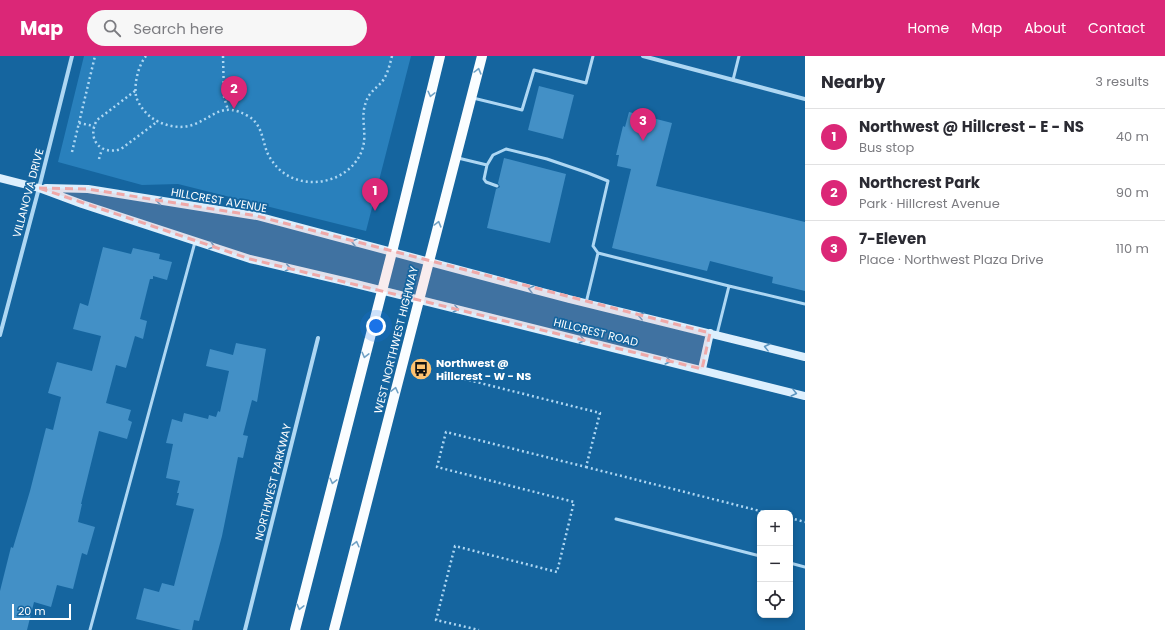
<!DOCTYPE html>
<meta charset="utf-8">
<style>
:root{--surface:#fff;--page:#f7f7f7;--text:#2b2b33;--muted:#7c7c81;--line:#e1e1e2;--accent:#db2777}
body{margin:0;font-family:Poppins,sans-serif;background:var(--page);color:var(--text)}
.controls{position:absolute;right:12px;bottom:12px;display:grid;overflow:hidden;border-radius:8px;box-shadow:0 2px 6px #0003}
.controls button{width:36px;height:36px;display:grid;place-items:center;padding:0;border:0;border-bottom:1px solid var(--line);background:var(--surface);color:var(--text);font:20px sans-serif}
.scale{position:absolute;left:12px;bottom:10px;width:59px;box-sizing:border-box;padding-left:4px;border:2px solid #fff;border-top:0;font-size:11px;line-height:14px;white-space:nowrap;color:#fff;-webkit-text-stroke:3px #15659f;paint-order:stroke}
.you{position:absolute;left:376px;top:270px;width:14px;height:14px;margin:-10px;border:3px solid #fff;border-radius:50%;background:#1a73e8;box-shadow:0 0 0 6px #1a73e833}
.badge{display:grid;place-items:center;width:26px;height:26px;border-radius:50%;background:var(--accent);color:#fff;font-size:13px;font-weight:700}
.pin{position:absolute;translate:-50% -33px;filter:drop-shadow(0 1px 2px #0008)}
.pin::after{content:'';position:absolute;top:21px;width:14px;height:12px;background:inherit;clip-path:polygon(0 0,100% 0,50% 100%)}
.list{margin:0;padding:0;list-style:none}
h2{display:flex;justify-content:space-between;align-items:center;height:52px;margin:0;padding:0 16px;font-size:17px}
h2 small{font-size:13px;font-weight:400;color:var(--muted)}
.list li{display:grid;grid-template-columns:26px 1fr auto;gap:12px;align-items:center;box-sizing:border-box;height:56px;padding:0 16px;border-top:1px solid var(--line)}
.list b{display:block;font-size:15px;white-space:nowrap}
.list p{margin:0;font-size:13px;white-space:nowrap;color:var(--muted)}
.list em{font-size:13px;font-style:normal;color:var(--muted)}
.icon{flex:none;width:22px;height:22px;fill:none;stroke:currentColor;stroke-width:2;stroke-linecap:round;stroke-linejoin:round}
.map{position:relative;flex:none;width:805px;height:574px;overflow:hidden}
header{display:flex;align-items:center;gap:24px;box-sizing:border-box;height:56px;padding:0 20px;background:var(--accent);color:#fff}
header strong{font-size:19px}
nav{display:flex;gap:22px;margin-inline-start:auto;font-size:14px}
.search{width:280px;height:36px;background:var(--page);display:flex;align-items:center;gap:10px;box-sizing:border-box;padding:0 14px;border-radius:22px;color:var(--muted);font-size:15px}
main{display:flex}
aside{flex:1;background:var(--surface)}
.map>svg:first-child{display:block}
</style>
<header>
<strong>Map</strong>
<div class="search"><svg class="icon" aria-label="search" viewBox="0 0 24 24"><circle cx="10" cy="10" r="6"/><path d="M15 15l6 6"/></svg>Search here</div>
<nav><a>Home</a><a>Map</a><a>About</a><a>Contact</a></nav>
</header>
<main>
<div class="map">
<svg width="805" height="574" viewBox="0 0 805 574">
<rect width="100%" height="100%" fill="#15659f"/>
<path fill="#2980bc" d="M84,0H411L366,175L178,128L142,129L58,106Z"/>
<path fill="#4390c6" d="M539,30L574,39L563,83L528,74Z
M629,56L672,67L656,130L805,166V235L772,227L773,221L710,205L707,215L612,192L631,113L617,110L619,99H616L623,70L625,71Z
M504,102L566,118L550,187L487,172L496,133L500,131L498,127Z
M103,191L131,198L133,192L160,198L159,203L172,206L167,224L153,220V223H150L140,263L147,265L143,283L135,280L126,312L116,309L106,347L131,354L128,364L132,366L127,383L99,375L81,448H82L78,466L95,471L87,499L82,497L73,533L57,529L51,551L34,546L27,574H0V535L11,491L13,492L30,435L46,372L53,374L61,341L48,337L57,306L92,315L101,280L73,273L80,247L88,250Z
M236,287L266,293L257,346L252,344L243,379L248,380L243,402L238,401L222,480L199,565L194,564L192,574H181L136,563L144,532L159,536L162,527L174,530L194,453L176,449L179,437H177L180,425L166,422L173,388L166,387L172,363L182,366L184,357L208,363L209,359L216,361L218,355L220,356L229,315L206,310L210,293L233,299Z"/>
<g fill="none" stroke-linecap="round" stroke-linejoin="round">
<path stroke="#aed7f3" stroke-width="2.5" stroke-dasharray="2 3" stroke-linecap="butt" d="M146,0C138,10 134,28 136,40C138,48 145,57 152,62C164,70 181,74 195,68C216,59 223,46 248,60C262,68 262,83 267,96C269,101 274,108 277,111C302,138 353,127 363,91C367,76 360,61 366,46C370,34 378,32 384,23C388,16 390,8 392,0
M223,0L224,41L228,54
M135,35L97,64C86,83 101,100 121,93L158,65
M79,67L94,70
M72,96L95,0
M99,103L102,93
M464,323L600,357L586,411L446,376L437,411L574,446L557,516L455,490L436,564L479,574
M586,411L768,457
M790,462L805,466"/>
<path stroke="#aed7f3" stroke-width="3" d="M733,24L739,0
M473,42L522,54L534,14L586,27L593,0
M458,102L487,109L493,99L506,93L547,103L588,117L608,125L593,190L598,197
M487,109L484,123L486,126L497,130
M586,247L598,197L729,230
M717,278L729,230L805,248
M616,463L760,500
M790,507L805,511
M90,574L195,186"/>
<path stroke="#aed7f3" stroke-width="4" d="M643,0L805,43
M0,279L39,132L72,0
M245,574L318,282"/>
<path stroke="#ddeffd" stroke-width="8" d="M0,122L39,132L82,148L250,203L348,226L805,340
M46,132L88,133L257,160L569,243L805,301
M702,313L710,277"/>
<path stroke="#fafdff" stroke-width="10" d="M295,574L392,196L440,0
M334,574L482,0"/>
</g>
<defs><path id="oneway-chevron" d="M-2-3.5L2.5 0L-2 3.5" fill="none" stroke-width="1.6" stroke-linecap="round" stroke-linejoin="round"/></defs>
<g stroke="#71a2c5">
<use href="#oneway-chevron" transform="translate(478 15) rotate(-75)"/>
<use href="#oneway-chevron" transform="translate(431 38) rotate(104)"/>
<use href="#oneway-chevron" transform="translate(438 168) rotate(-75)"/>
<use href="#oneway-chevron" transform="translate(365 299) rotate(104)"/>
<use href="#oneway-chevron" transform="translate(395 334) rotate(-76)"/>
<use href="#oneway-chevron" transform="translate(333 425) rotate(104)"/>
<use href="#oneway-chevron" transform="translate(356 488) rotate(-76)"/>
<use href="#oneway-chevron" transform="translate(300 551) rotate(104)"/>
</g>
<g stroke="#5b95c0">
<use href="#oneway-chevron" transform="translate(159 145) rotate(-171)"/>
<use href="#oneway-chevron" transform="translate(354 186) rotate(-165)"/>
<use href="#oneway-chevron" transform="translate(212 190) rotate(19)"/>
<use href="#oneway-chevron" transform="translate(288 212) rotate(13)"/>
<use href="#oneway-chevron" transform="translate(531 233) rotate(-165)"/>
<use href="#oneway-chevron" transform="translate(456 253) rotate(14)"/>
<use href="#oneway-chevron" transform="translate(641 260) rotate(-166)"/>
<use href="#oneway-chevron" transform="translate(582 284) rotate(14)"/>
<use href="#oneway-chevron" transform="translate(767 291) rotate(-166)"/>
<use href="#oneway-chevron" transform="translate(668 305) rotate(14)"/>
<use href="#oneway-chevron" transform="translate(794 337) rotate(14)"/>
</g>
<path fill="#efa9a9" fill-opacity="0.2" stroke="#efa9a9" stroke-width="3" stroke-dasharray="8 5" stroke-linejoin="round" d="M39,132L88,133L257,160L710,277L702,313L250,203Z"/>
<defs>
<g id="bus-disc" transform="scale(1.15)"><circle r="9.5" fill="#ffc270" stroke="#15659f"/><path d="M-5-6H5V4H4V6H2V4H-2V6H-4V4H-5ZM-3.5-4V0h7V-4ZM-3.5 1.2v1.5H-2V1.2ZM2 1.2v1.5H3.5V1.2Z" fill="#111"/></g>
</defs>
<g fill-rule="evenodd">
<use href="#bus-disc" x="421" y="313"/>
</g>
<g text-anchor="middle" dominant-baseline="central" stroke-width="3.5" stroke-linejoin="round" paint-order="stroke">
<g font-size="11" fill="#fff" stroke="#15659f">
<text transform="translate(28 137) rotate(-75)">VILLANOVA DRIVE</text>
<text transform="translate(219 144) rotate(10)">HILLCREST AVENUE</text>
<text transform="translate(596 276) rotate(14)">HILLCREST ROAD</text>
<text transform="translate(396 284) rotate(-76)">WEST NORTHWEST HIGHWAY</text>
<text transform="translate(273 426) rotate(-76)">NORTHWEST PARKWAY</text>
</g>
<g font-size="11" font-weight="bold" fill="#fff" stroke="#15659f" text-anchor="start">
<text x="436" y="307">Northwest @<tspan x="436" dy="13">Hillcrest - W - NS</tspan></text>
</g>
</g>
</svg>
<div class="controls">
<button>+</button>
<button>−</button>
<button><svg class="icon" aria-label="locate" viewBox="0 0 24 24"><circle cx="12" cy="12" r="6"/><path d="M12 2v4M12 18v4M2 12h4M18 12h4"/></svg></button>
</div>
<div class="scale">20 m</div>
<div class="you"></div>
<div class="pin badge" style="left:375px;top:155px">1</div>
<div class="pin badge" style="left:234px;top:53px">2</div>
<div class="pin badge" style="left:643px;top:85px">3</div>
</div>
<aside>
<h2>Nearby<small>3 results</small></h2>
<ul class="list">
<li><span class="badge">1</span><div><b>Northwest @ Hillcrest - E - NS</b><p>Bus stop</p></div><em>40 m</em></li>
<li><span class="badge">2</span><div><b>Northcrest Park</b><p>Park · Hillcrest Avenue</p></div><em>90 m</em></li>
<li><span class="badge">3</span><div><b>7-Eleven</b><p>Place · Northwest Plaza Drive</p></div><em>110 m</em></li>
</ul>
</aside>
</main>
